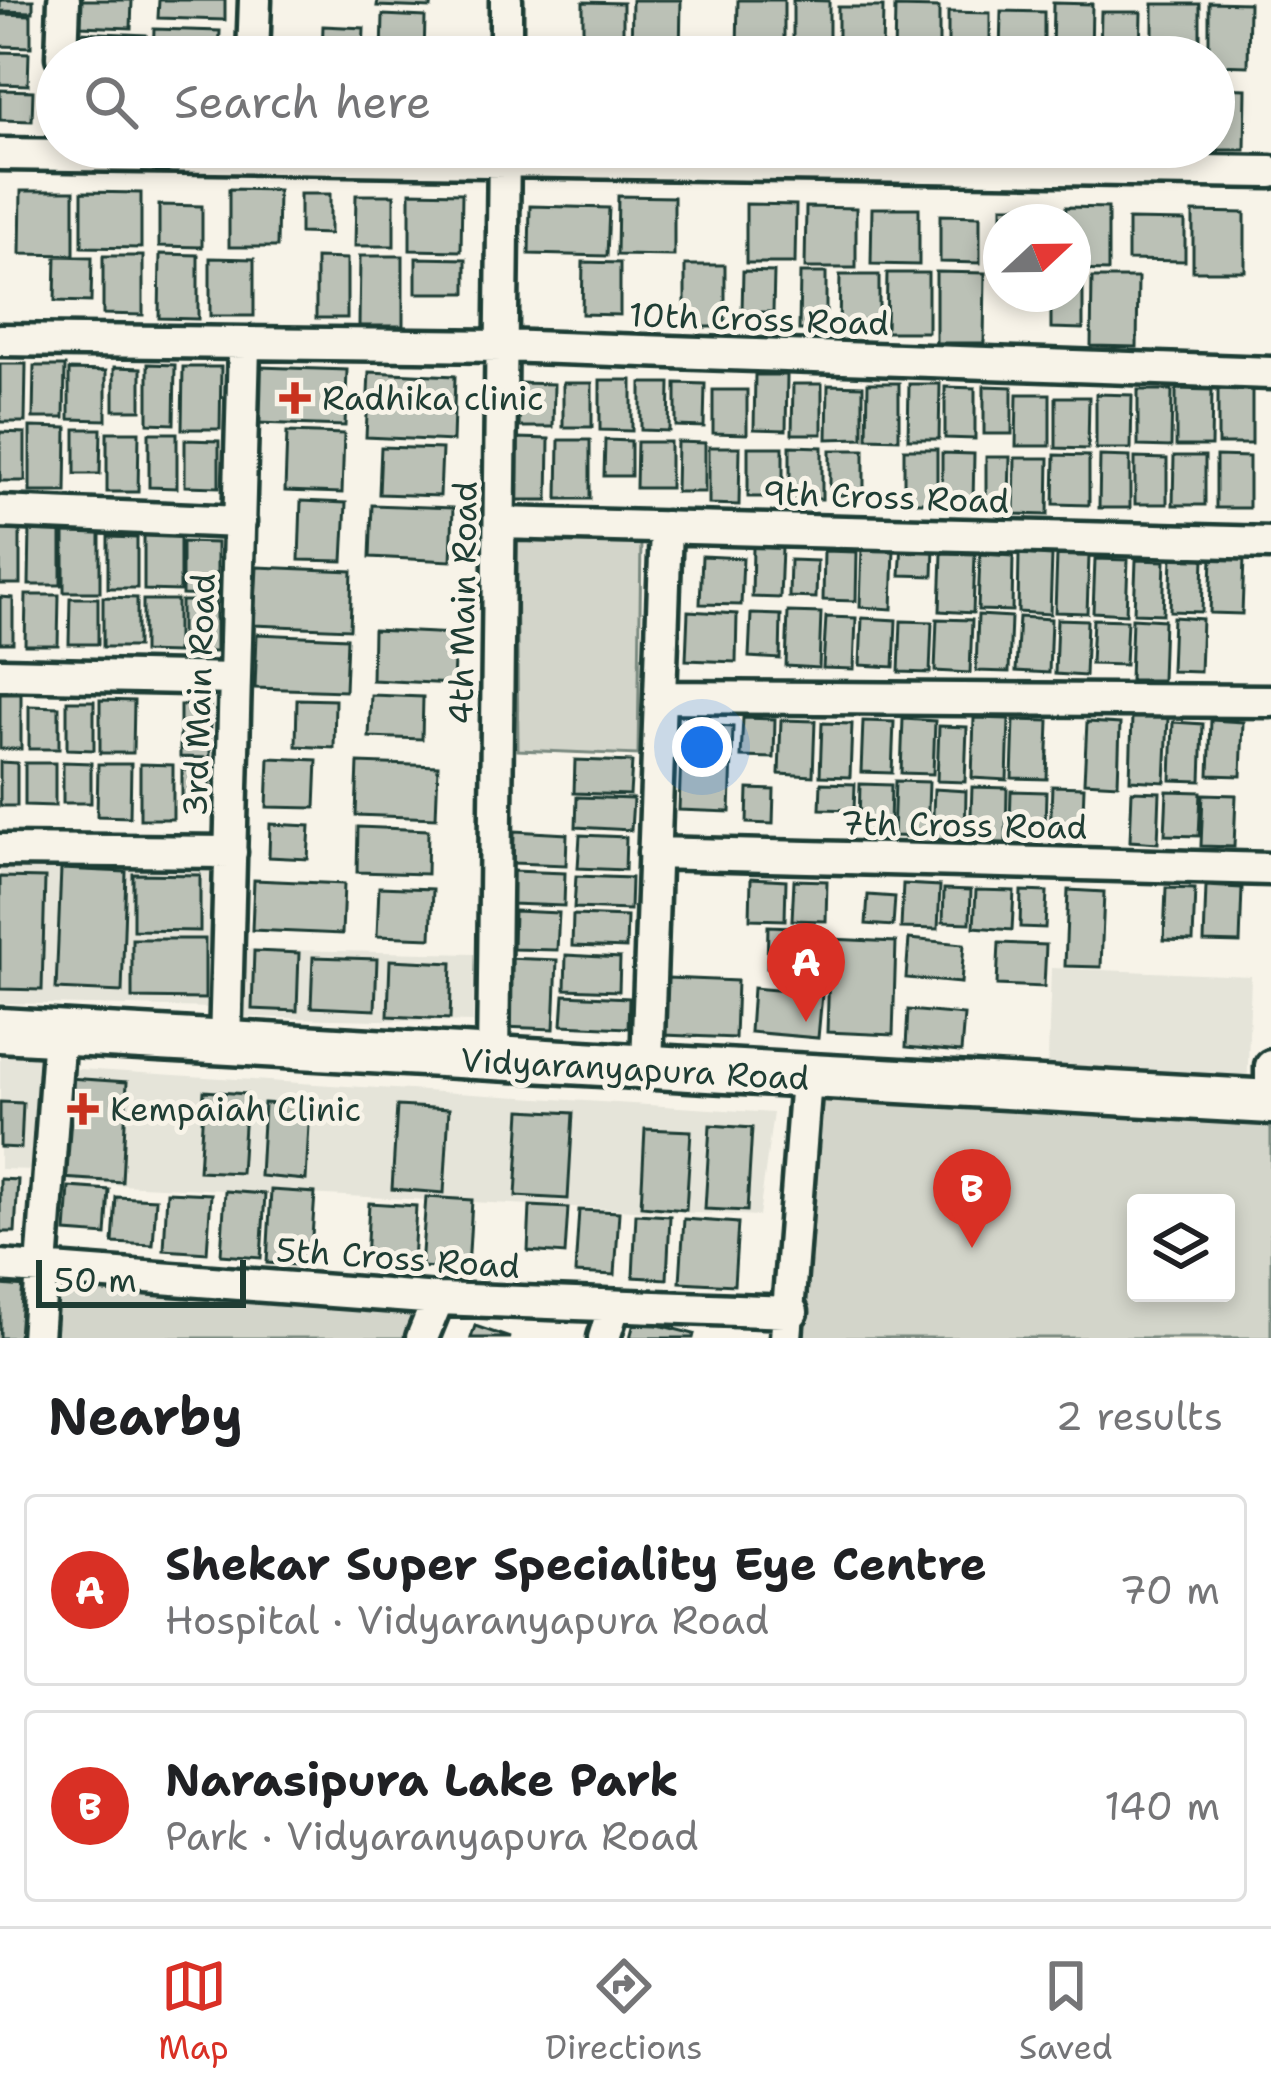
<!DOCTYPE html>
<meta charset="utf-8">
<style>
:root{--surface:#fff;--page:#f2f2f2;--text:#202124;--muted:#757577;--line:#e0e0e0;--accent:#d93025}
body{margin:0;font-family:"Shantell Sans",sans-serif;background:var(--page);color:var(--text)}
.controls{position:absolute;right:36px;bottom:36px;display:grid;overflow:hidden;border-radius:12px;box-shadow:0 6px 18px #0003}
.controls button{width:108px;height:108px;display:grid;place-items:center;padding:0;border:0;border-bottom:3px solid var(--line);background:var(--surface);color:var(--text);font:60px sans-serif}
.compass{position:absolute;left:983px;top:204px;width:108px;height:108px;border-radius:50%;background:var(--surface);box-shadow:0 6px 18px #0003;rotate:68deg}
.scale{position:absolute;left:36px;bottom:30px;width:210px;box-sizing:border-box;padding-left:12px;border:6px solid #1f3d34;border-top:0;font-size:33px;line-height:42px;white-space:nowrap;color:#1f3d34;-webkit-text-stroke:9px #f7f3e8;paint-order:stroke}
.you{position:absolute;left:702px;top:747px;width:42px;height:42px;margin:-30px;border:9px solid #fff;border-radius:50%;background:#1a73e8;box-shadow:0 0 0 18px #1a73e833}
.badge{display:grid;place-items:center;width:78px;height:78px;border-radius:50%;background:var(--accent);color:#fff;font-size:39px;font-weight:700}
.pin{position:absolute;translate:-50% -99px;filter:drop-shadow(0 3px 6px #0008)}
.pin::after{content:'';position:absolute;top:63px;width:42px;height:36px;background:inherit;clip-path:polygon(0 0,100% 0,50% 100%)}
.list{margin:0;padding:0;list-style:none}
h2{display:flex;justify-content:space-between;align-items:center;height:156px;margin:0;padding:0 48px;font-size:51px}
h2 small{font-size:39px;font-weight:400;color:var(--muted)}
.list li{display:grid;grid-template-columns:78px 1fr auto;gap:36px;align-items:center;box-sizing:border-box;height:192px;margin:0 24px 24px;padding:0 24px;border:3px solid var(--line);border-radius:12px}
.list b{display:block;font-size:45px;white-space:nowrap}
.list p{margin:0;font-size:39px;white-space:nowrap;color:var(--muted)}
.list em{font-size:39px;font-style:normal;color:var(--muted)}
.icon{flex:none;width:66px;height:66px;fill:none;stroke:currentColor;stroke-width:2;stroke-linecap:round;stroke-linejoin:round}
.map{position:relative;flex:none;width:1271px;height:1338px;overflow:hidden}
.search{position:absolute;background:var(--surface);box-shadow:0 6px 18px #0003;left:36px;right:36px;top:36px;height:132px;display:flex;align-items:center;gap:30px;box-sizing:border-box;padding:0 42px;border-radius:66px;color:var(--muted);font-size:45px}
.sheet{height:588px;background:var(--surface)}
nav{display:flex;justify-content:space-around;align-items:center;box-sizing:border-box;height:168px;border-top:3px solid var(--line);background:var(--surface);font-size:33px;color:var(--muted)}
nav a{display:grid;justify-items:center;gap:6px}
nav .on{color:var(--accent)}
.map>svg:first-child{display:block}
</style>
<div class="map">
<svg width="1271" height="1338" viewBox="0 0 1271 1338">
<rect width="100%" height="100%" fill="#f7f3e8"/>
<filter id="ink" filterUnits="userSpaceOnUse"><feTurbulence type="fractalNoise" baseFrequency=".00833" numOctaves="2"/><feDisplacementMap in="SourceGraphic" scale="24" xChannelSelector="R" yChannelSelector="G"/><feConvolveMatrix kernelMatrix="1 2 1 2 8 2 1 2 1" color-interpolation-filters="sRGB"/></filter>
<g filter="url(#ink)">
<path fill="#e5e4d9" d="M0,858L219,863L216,1008L0,1003Z
M242,949L474,954L473,1022L241,1017Z
M1051,968L1251,976L1247,1095L1047,1087Z
M0,1055L40,1057L35,1170L0,1169Z
M64,1068L773,1113L759,1216L58,1182Z"/>
<path fill="#d3d5ca" stroke="#79897f" stroke-width="3" fill-rule="evenodd" d="M516,541L641,542L638,755L518,750Z
M818,1098L1271,1122V1338H798ZM1136,1203H1226V1293H1136Z
M49,1287L421,1307L408,1338H47Z"/>
<path fill="#bbc1b6" stroke="#1f3d34" stroke-width="3" d="M0,0H33V12L0,11Z
M81,0H132L131,28L80,26Z
M159,0H225V20L158,18Z
M378,0H432L431,8L377,6Z
M632,0H681L680,57H631Z
M738,0H784V51L737,50Z
M793,0L829,1V57H793Z
M583,2L623,3V57H583Z
M1209,2L1249,3L1248,66L1214,65V57H1209Z
M1053,3L1092,4L1091,57H1052Z
M1153,4H1200V57H1153Z
M838,7H883L882,57H838Z
M895,7L939,8V57H894Z
M1001,11L1044,12V57H1000Z
M948,12L990,13V57H948Z
M1101,12H1141L1140,57H1100Z
M0,14L31,15V47L0,46Z
M383,15L425,17L424,57H382Z
M323,26L364,28L363,57H322Z
M154,29L220,31L219,57H153Z
M79,32L146,35L145,57H79Z
M0,52L29,53L28,85L0,84Z
M1214,88L1246,89L1245,150H1198L1214,147Z
M0,90L33,91L32,121L0,120Z
M229,189L278,190L277,247H229Z
M21,191H74V255L20,254Z
M82,192L141,193V248L82,247Z
M410,192L462,193L461,251L410,250Z
M300,194H330V234L300,233Z
M356,195H394V246H355Z
M618,196L674,197V256L617,255Z
M746,204L796,205L795,263H746Z
M159,205L202,206V247L159,246Z
M530,206L609,208L607,256L529,254Z
M1002,206H1056V222H1002Z
M806,207L856,208V268H805Z
M1066,207L1108,208V271L1073,270V222H1065Z
M872,208H919V265L871,264Z
M1193,212L1245,213V271H1193Z
M940,215L980,216V263L940,262Z
M1128,220L1185,221V261L1128,260Z
M160,254L198,255V319L159,318Z
M56,256L92,257L91,302L55,301Z
M103,256H143V315L103,314Z
M360,256H403V326H359Z
M210,258L254,259V316H210Z
M316,258L347,259V318H316Z
M416,258L466,259V293H416Z
M583,262L620,263V315L582,314Z
M685,265H725V327H685Z
M743,271L774,272L773,312H742Z
M936,272L985,273L984,343H936Z
M800,273H826V330H799Z
M887,273H928V332H886Z
M840,275H879V332L839,331Z
M1092,278H1138L1137,347L1091,346Z
M1073,286H1083V329L1051,328V294H1073Z
M0,364H26L25,422H0Z
M148,364L175,365L174,424L148,423Z
M34,366H65L64,418H33Z
M114,367L141,368V410H114Z
M183,367H221L220,429H182Z
M259,367L347,370L345,426L257,423Z
M69,370L106,371V420L69,419Z
M369,372L455,376L453,441L366,437Z
M755,375H787L786,430L754,429Z
M600,380H632V431L600,430Z
M520,383L554,384L553,427H519Z
M563,383H592V427H563Z
M641,383H670L669,431L641,430Z
M676,383L705,384L704,427L676,426Z
M868,383H899V439L867,438Z
M793,384H822V434H792Z
M909,384H940L939,439H908Z
M828,385L863,386V438L827,439Z
M984,386L1012,387V434H984Z
M945,387L975,388V439L945,438Z
M1176,389L1212,390L1211,446H1176Z
M1218,389H1252V444H1218Z
M713,390H747V434L713,433Z
M1138,390H1172L1171,447L1138,446Z
M1017,394H1050V446H1016Z
M1096,394L1132,395L1131,449H1096Z
M1056,397H1089L1088,449L1056,448Z
M30,427L67,428L66,492H30Z
M75,429H101L100,474H75Z
M0,432L25,433V481H0Z
M107,432H139L138,492H107Z
M287,432L344,434L342,493L285,491Z
M149,433H177V488L149,487Z
M517,438L549,439L548,500H517Z
M185,440L219,441V487L185,486Z
M559,440H590V499H558Z
M605,440L631,441V476H604Z
M637,442H670V488H636Z
M677,442L705,443V492H676Z
M790,446L822,447V499H790Z
M381,447L442,449L440,496L379,494Z
M709,447H740L739,505L709,504Z
M748,447H783V497H748Z
M904,449H937V502H904Z
M830,450H864V495H830Z
M942,453L974,454L973,502H942Z
M1055,455L1089,456V505L1054,504Z
M1100,456L1130,457V508H1099Z
M1174,456H1205V505H1173Z
M1216,456L1249,457V508H1216Z
M986,457H1010L1009,500H986Z
M1015,458H1049L1048,515L1014,514Z
M1135,458L1167,459V504H1135Z
M301,501L346,503L343,561L299,560Z
M372,505L453,508L451,561L370,557Z
M30,527H61V585H29Z
M0,530H20V584H0Z
M64,533H100V592H64Z
M144,533L180,534V591L144,590Z
M108,537L137,538V588H108Z
M182,542L217,543V596L182,595Z
M902,544L934,545L933,576L900,575Z
M753,547L782,548L780,598L752,597Z
M862,547L894,548L892,609L860,607Z
M824,551L857,552L856,601L823,600Z
M942,553L975,554L973,613L940,611Z
M980,554L1013,556L1012,611L978,610Z
M1019,554L1052,556L1050,614L1018,612Z
M1057,555L1089,556L1087,613L1055,612Z
M702,556L743,558L741,605L700,604Z
M1172,557L1204,558L1202,612L1170,611Z
M1212,557L1244,558L1242,614L1210,613Z
M1095,559L1128,560L1126,614L1093,612Z
M790,560L817,561L816,598L789,597Z
M1136,560L1165,561L1163,614L1134,613Z
M257,567L352,571L350,629L254,625Z
M26,595H59L58,645H25Z
M0,597L13,598V643H0Z
M103,597L137,598V647H103Z
M70,598H98V644H69Z
M143,600H177V653L143,652Z
M181,601H216V652L181,651Z
M688,611L737,614L736,662L686,660Z
M788,612L821,613L819,668L786,666Z
M751,614L781,615L780,659L749,657Z
M978,615L1011,617L1009,672L976,671Z
M826,617L856,618L854,669L823,668Z
M1019,617L1051,619L1049,673L1016,671Z
M1173,617L1202,619L1200,672L1171,671Z
M862,618L896,620L894,667L860,665Z
M1132,618L1164,620L1162,680H1130Z
M937,619L972,620L970,673L935,671Z
M1057,619L1087,620L1085,676L1055,674Z
M1093,619L1127,620L1125,665L1091,664Z
M901,621L932,622L930,673L899,672Z
M373,630L455,634L453,684L372,680Z
M257,634L347,638L345,691L255,688Z
M0,693H21V749H0Z
M371,695L423,697L422,739L369,737Z
M297,699L335,700L334,748L296,746Z
M100,700L134,701L133,753H100Z
M67,701H94V750L67,749Z
M180,705H210V758L180,757Z
M29,706L59,707V749H29Z
M1132,716L1168,718L1165,782L1130,780Z
M743,718L775,719L774,758L741,757Z
M974,718L1009,719L1007,780L972,778Z
M903,719L935,721L933,774L901,773Z
M781,720L815,721L813,776L779,774Z
M1014,720L1049,721L1047,779L1012,778Z
M1211,720L1243,722L1241,776L1209,775Z
M863,721L894,722L892,773L861,772Z
M1087,722L1120,724L1118,784L1084,782Z
M1173,722L1203,724L1201,781L1171,780Z
M822,723L852,724L850,777L820,776Z
M682,724L733,727L730,812L679,810Z
M939,726L967,727L965,782L937,781Z
M269,758L317,760L315,808L267,807Z
M575,760L632,762L630,795L574,793Z
M0,762L17,763V806H0Z
M63,762L91,763V803H63Z
M25,763H55V806L25,805Z
M358,763L438,766L436,818L356,815Z
M98,764H131L130,817L97,816Z
M140,764L173,765V819H140Z
M182,770H210V809H182Z
M895,781L929,782L927,837L893,836Z
M821,783L855,784L854,810L820,809Z
M860,784L891,785L890,827L859,826Z
M1052,786L1084,787L1082,839L1050,838Z
M972,787L1007,788L1006,843L970,842Z
M748,789L774,790L773,824L747,823Z
M934,789L966,791L965,841L932,839Z
M1011,791L1046,792L1045,827L1010,825Z
M1132,791L1160,792L1158,843L1130,841Z
M1167,791L1201,792L1199,836L1165,835Z
M1203,794L1236,795L1234,847L1201,846Z
M577,797L633,799L631,830L576,827Z
M270,824L310,826L308,859L269,857Z
M358,827L428,830L427,874L357,872Z
M514,831L567,834L566,865L513,863Z
M580,835L626,837L625,870L578,868Z
M61,869L126,872L122,992L56,989Z
M512,871L565,873L564,906L511,904Z
M133,874L200,875V931L133,930Z
M576,876L631,878L630,910L574,908Z
M0,877L45,878L42,990L0,989Z
M751,878L786,880L785,920L750,919Z
M254,880L344,884L342,934L252,930Z
M794,880L827,881L826,921L792,920Z
M903,884L940,886L938,929L901,928Z
M1206,886L1242,888L1240,943L1204,942Z
M379,887L433,889L431,938L377,936Z
M1166,888L1195,889L1193,941L1164,940Z
M944,889L971,890L970,923L943,922Z
M976,890L1014,891L1012,930L974,927Z
M1068,890L1104,892L1101,967L1065,966Z
M1021,891L1047,892L1045,928L1020,927Z
M868,895L895,897L893,926L866,924Z
M514,911L559,913L557,950L513,949Z
M573,915L627,917L626,948L572,946Z
M768,926L816,928L814,970L767,968Z
M132,939H205V999L132,998Z
M830,939L896,942L893,1035L827,1032Z
M909,939L964,944L961,983L906,978Z
M999,943L1046,945L1044,987L997,985Z
M254,951L299,953L297,1011L252,1009Z
M566,955L620,958L619,991L565,989Z
M313,957L377,959L375,1010L311,1007Z
M505,958L557,960L554,1029L503,1027Z
M390,960L452,963L450,1019L388,1016Z
M667,978L737,981L735,1038L665,1035Z
M753,988L822,994L818,1038L750,1032Z
M564,995L629,998L628,1028L562,1025Z
M908,1010L964,1015L961,1052L906,1047Z
M68,1078L127,1082L122,1182L62,1178Z
M204,1091L246,1094L241,1173L199,1171Z
M0,1102L23,1103L21,1148L0,1147Z
M264,1103L310,1106L306,1180L260,1176Z
M397,1106L449,1109L444,1193L392,1189Z
M521,1110L573,1113L568,1199L516,1196Z
M710,1125L752,1128L747,1211L705,1209Z
M645,1129L691,1131L686,1210L641,1206Z
M0,1179L18,1180L15,1232H0Z
M69,1187L109,1190L106,1235L66,1232Z
M271,1190L315,1193L310,1266L267,1263Z
M225,1191L265,1194L261,1258L221,1255Z
M167,1192L211,1194L207,1253L164,1250Z
M116,1197L156,1199L153,1245L113,1243Z
M426,1197L472,1200L468,1270L421,1267Z
M369,1203L416,1206L413,1263L366,1261Z
M530,1206L568,1208L565,1254L528,1251Z
M579,1210L619,1212L615,1275L575,1273Z
M636,1214L670,1216L667,1279L633,1277Z
M684,1219L738,1223L734,1285L680,1282Z
M0,1285L26,1287L23,1338H0Z
M635,1319L694,1334L693,1338H630Z
M475,1326L510,1338H471Z"/>
<g fill="none" stroke-linecap="round" stroke-linejoin="round">
<g stroke="#1f3d34" stroke-width="39">
<path id="street" d="M62,57L64,0
M253,57L255,0
M506,57V0
M0,154L1271,172
M0,340L502,346L1271,373
M0,512L240,522
M500,523L1271,543
M0,674L235,679
M660,697L1271,701
M0,850L231,852
M654,853L1271,869
M225,1045L244,346
M493,1060L504,147
M647,1065L666,527
M1271,1102V1066
M0,1266L438,1299L792,1312
M37,1338L59,1033
M422,1338L438,1299
M604,1338L614,1306
M786,1338L806,1079"/>
</g>
<g stroke="#1f3d34" stroke-width="51">
<path id="secondary" d="M0,1030L1271,1102"/>
</g>
<use href="#street" stroke="#f7f3e8" stroke-width="30"/>
<use href="#secondary" stroke="#f7f3e8" stroke-width="42"/>
</g>
</g>
<g fill="#c8321e" stroke="#f7f3e8" stroke-width="4.5">
<path d="M289 380h12v12h12v12h-12v12h-12v-12h-12v-12h12z"/>
<path d="M77 1091h12v12h12v12h-12v12h-12v-12h-12v-12h12z"/>
</g>
<g text-anchor="middle" dominant-baseline="central" stroke-width="10" stroke-linejoin="round" paint-order="stroke">
<g font-size="33" fill="#1f3d34" stroke="#f7f3e8">
<text transform="translate(759 319) rotate(2)">10th Cross Road</text>
<text transform="translate(886 497) rotate(2)">9th Cross Road</text>
<text transform="translate(463 603) rotate(-89)">4th Main Road</text>
<text transform="translate(199 695) rotate(-88)">3rd Main Road</text>
<text transform="translate(964 825) rotate(1)">7th Cross Road</text>
<text transform="translate(635 1069) rotate(3)">Vidyaranyapura Road</text>
<text transform="translate(398 1258) rotate(4)">5th Cross Road</text>
</g>
<g font-size="33" fill="#1f3d34" stroke="#f7f3e8" text-anchor="start">
<text x="322" y="398">Radhika clinic</text>
<text x="110" y="1109">Kempaiah Clinic</text>
</g>
</g>
</svg>
<div class="controls">
<button><svg class="icon" aria-label="layers" viewBox="0 0 24 24"><path d="M12 4l9 5-9 5-9-5zM3 14l9 5 9-5"/></svg></button>
</div>
<svg class="compass" viewBox="-18 -18 36 36"><path d="M0-13l5 13h-10z" fill="#e53935"/><path d="M0 13l5-13h-10z" fill="#757577"/></svg>
<div class="scale">50 m</div>
<div class="you"></div>
<div class="pin badge" style="left:806px;top:1022px">A</div>
<div class="pin badge" style="left:972px;top:1248px">B</div>
<div class="search"><svg class="icon" aria-label="search" viewBox="0 0 24 24"><circle cx="10" cy="10" r="6"/><path d="M15 15l6 6"/></svg>Search here</div>
</div>
<section class="sheet">
<h2>Nearby<small>2 results</small></h2>
<ul class="list">
<li><span class="badge">A</span><div><b>Shekar Super Speciality Eye Centre</b><p>Hospital · Vidyaranyapura Road</p></div><em>70 m</em></li>
<li><span class="badge">B</span><div><b>Narasipura Lake Park</b><p>Park · Vidyaranyapura Road</p></div><em>140 m</em></li>
</ul>
</section>
<nav>
<a class="on"><svg class="icon" aria-label="map" viewBox="0 0 24 24"><path d="M3 6l6-2 6 2 6-2v14l-6 2-6-2-6 2zM9 4v14M15 6v14"/></svg>Map</a>
<a><svg class="icon" aria-label="directions" viewBox="0 0 24 24"><path d="M12 3l9 9-9 9-9-9zM9 14v-3h6M13 9l2 2-2 2"/></svg>Directions</a>
<a><svg class="icon" aria-label="saved" viewBox="0 0 24 24"><path d="M7 4h10v16l-5-4-5 4z"/></svg>Saved</a>
</nav>
